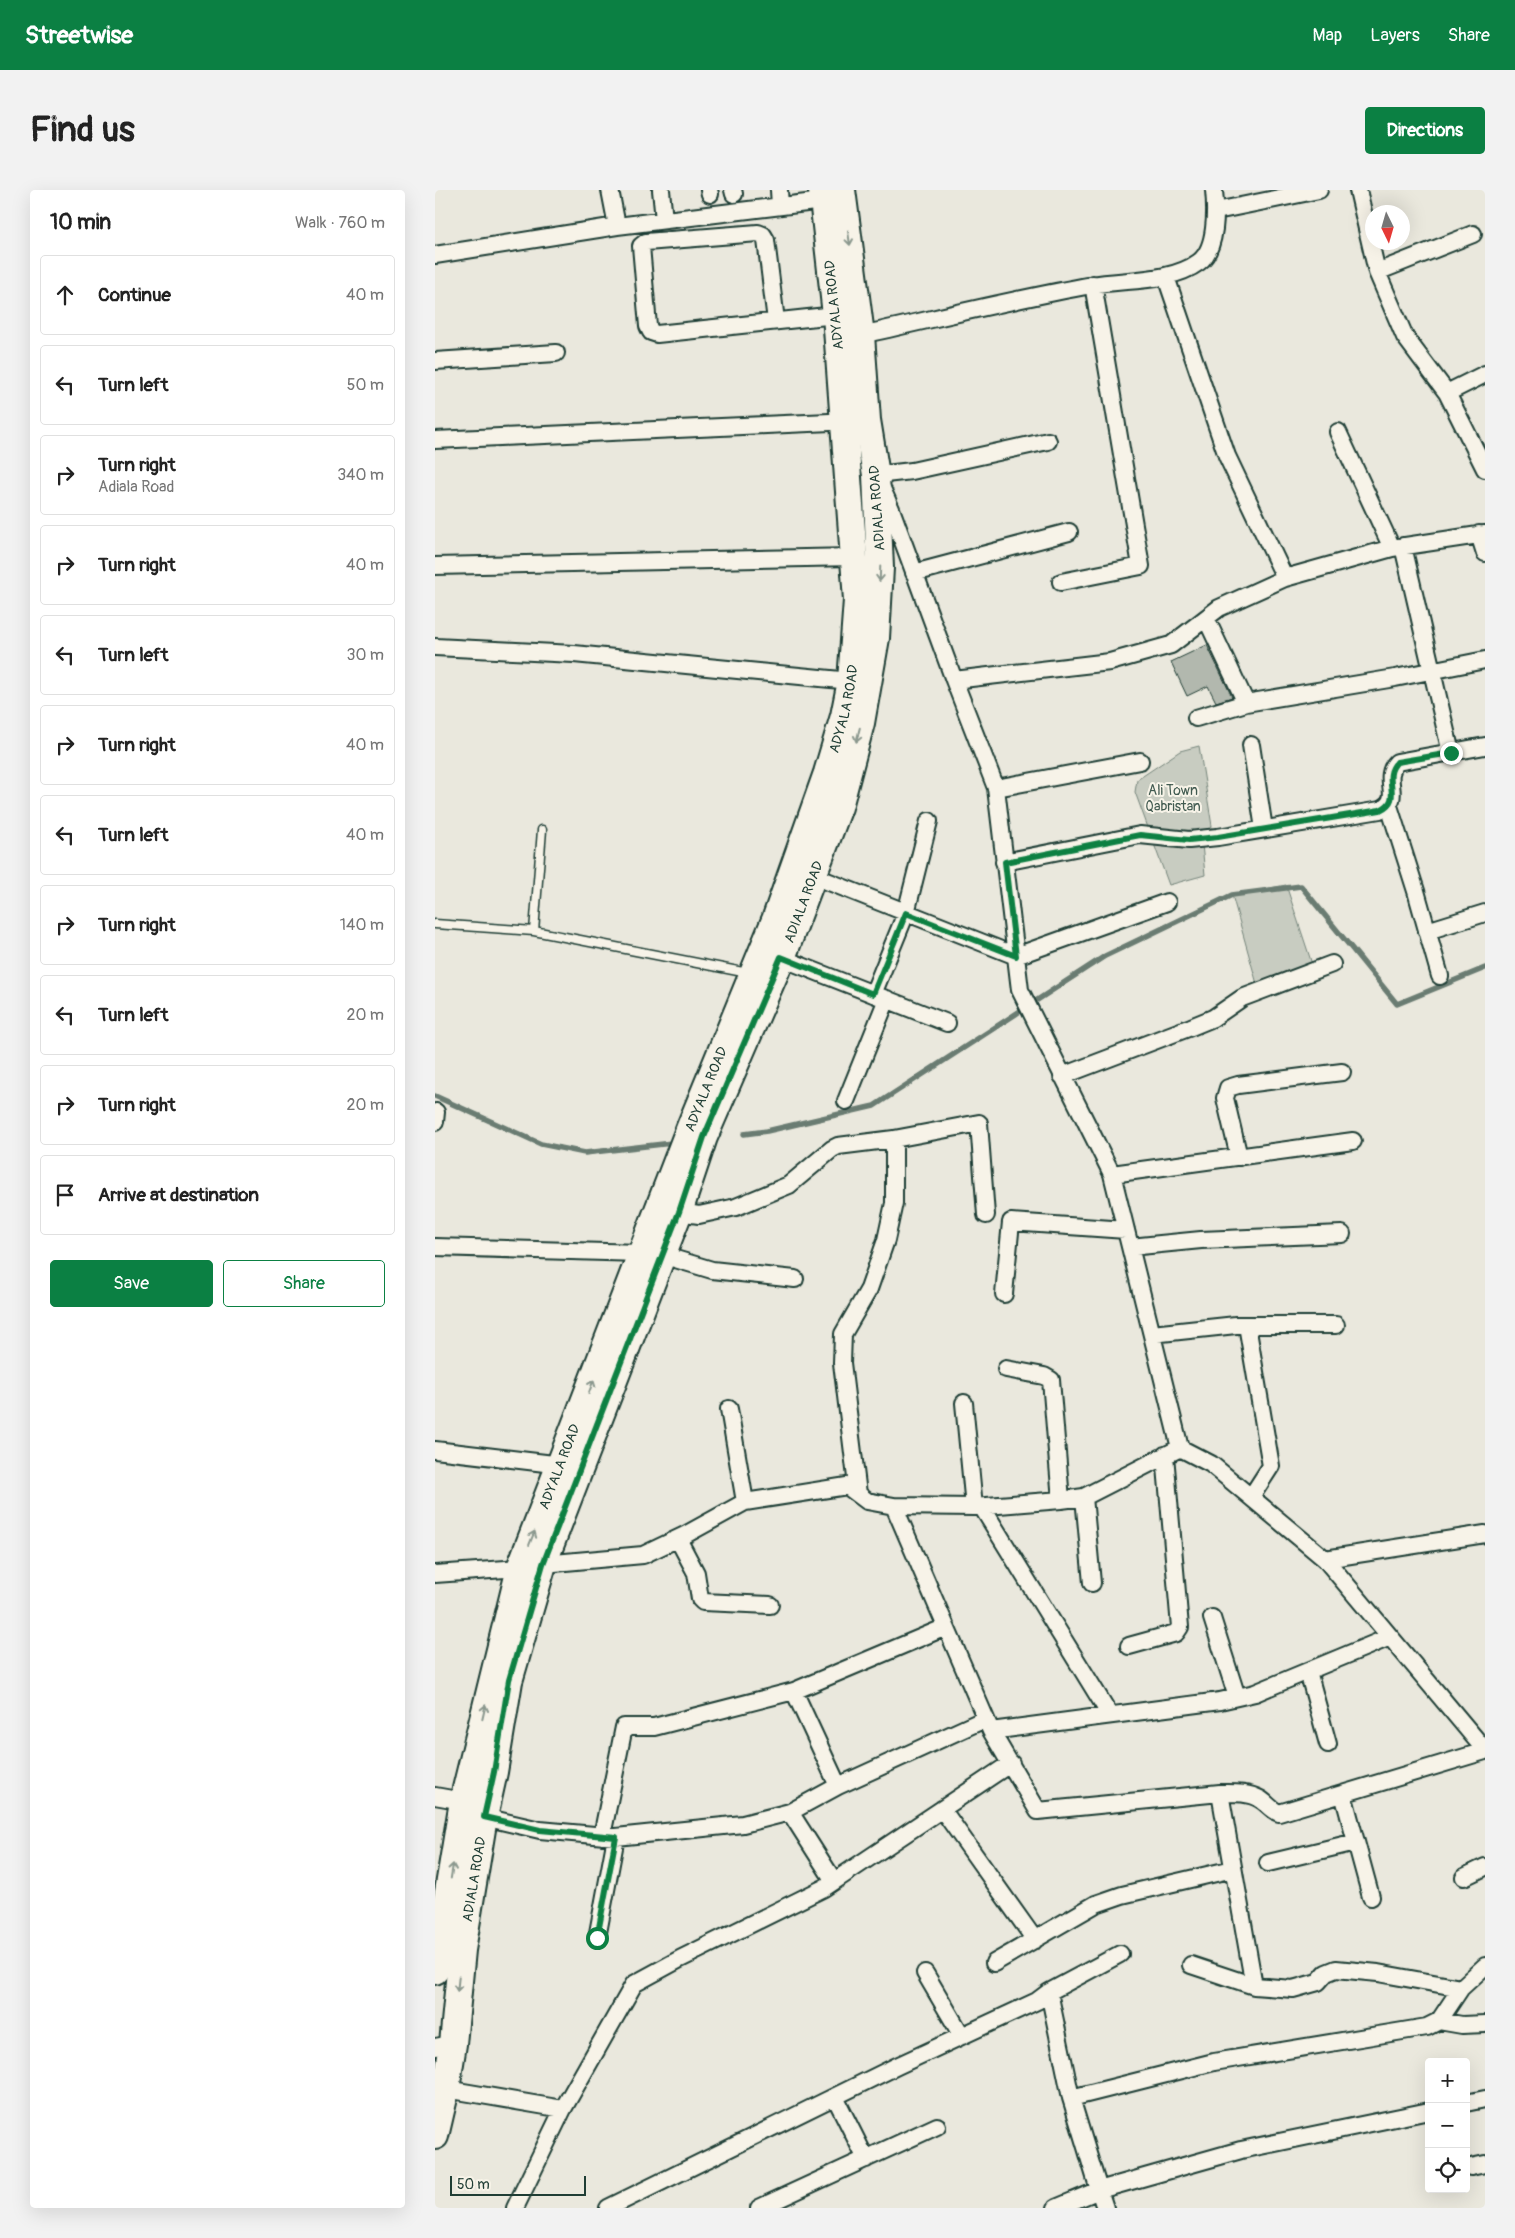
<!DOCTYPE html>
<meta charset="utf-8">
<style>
:root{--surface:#fff;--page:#f2f2f2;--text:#222;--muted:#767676;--line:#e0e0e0;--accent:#0b8043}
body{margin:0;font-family:Pangolin,sans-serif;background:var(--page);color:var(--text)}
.controls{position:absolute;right:15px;bottom:15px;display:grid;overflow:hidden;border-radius:5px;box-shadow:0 5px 20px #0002}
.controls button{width:45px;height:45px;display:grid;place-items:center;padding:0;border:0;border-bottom:1px solid var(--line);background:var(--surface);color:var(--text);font:25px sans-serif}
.compass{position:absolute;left:930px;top:15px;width:45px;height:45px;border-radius:50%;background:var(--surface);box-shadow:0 5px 20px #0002;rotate:175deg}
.scale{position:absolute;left:15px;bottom:12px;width:136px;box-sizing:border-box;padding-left:5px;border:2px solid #1f3d34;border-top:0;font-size:14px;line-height:18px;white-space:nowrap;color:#1f3d34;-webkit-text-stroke:4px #f7f3e8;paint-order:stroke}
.stop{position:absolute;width:15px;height:15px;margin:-11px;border:4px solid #0b8043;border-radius:50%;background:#fff}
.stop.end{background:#0b8043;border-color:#fff;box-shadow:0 1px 5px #0008}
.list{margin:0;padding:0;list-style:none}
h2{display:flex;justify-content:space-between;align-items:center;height:65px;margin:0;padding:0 20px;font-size:21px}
h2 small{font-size:16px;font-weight:400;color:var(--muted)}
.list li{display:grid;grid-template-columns:32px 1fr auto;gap:15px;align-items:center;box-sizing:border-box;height:80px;margin:0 10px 10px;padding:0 10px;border:1px solid var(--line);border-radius:5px}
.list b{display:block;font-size:19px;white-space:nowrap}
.list p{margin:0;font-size:16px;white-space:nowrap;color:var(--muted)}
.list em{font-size:16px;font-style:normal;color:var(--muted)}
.actions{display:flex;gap:10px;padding:15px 20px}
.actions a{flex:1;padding:11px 0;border:1px solid var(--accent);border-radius:5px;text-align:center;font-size:18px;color:var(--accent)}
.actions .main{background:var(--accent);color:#fff}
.icon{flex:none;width:28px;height:28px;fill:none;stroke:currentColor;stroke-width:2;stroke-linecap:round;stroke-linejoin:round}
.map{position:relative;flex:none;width:1050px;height:2018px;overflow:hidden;border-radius:5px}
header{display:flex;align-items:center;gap:30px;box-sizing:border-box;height:70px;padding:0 25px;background:var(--accent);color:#fff}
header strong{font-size:24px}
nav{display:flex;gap:28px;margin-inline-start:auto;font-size:18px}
.intro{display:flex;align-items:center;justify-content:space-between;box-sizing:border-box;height:120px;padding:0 30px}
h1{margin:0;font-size:35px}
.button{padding:12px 22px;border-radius:5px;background:var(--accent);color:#fff;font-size:18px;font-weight:700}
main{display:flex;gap:30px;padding:0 30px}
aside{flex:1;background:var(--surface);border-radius:5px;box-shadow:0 5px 20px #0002}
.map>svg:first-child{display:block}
</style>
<header>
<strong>Streetwise</strong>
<nav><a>Map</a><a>Layers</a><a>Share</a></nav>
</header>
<div class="intro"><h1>Find us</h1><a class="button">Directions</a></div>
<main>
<aside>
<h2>10 min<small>Walk · 760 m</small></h2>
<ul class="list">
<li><svg class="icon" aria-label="ahead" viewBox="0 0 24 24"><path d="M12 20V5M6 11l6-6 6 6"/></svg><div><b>Continue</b></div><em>40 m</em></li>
<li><svg class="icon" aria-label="left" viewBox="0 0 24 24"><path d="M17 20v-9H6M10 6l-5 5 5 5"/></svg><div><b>Turn left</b></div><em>50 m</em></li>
<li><svg class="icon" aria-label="right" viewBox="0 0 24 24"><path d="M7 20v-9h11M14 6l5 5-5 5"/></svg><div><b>Turn right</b><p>Adiala Road</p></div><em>340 m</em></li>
<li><svg class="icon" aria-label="right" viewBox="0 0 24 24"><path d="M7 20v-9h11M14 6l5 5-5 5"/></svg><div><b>Turn right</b></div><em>40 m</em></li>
<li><svg class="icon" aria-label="left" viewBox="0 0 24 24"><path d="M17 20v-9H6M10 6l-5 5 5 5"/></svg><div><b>Turn left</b></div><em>30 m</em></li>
<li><svg class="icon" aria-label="right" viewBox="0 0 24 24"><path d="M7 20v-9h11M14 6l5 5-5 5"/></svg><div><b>Turn right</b></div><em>40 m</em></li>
<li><svg class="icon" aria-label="left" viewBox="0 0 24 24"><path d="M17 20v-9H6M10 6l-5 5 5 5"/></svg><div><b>Turn left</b></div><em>40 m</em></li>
<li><svg class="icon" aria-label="right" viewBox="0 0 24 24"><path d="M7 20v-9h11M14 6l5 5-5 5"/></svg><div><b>Turn right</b></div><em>140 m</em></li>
<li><svg class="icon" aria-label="left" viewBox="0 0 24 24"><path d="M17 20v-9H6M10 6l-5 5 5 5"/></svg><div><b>Turn left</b></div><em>20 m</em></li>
<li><svg class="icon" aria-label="right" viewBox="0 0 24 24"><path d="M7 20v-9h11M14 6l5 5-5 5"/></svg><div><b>Turn right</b></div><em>20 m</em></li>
<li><svg class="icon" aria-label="arrive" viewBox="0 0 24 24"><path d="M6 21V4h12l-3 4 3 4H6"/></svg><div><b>Arrive at destination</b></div></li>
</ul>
<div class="actions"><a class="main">Save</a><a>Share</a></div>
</aside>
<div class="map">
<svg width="1050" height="2018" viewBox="0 0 1050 2018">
<rect width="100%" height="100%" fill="#eae8dd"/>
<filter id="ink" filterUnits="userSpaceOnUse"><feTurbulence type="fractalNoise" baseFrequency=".02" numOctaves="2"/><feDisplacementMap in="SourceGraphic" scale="10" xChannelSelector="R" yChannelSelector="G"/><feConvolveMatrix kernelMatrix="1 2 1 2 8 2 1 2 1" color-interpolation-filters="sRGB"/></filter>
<g filter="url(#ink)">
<path fill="#c8ccc1" stroke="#74847a" d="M764,556L777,636L767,654L770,685L734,695L700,602L702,590L745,561Z
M851,695L877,774L822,794L797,705Z"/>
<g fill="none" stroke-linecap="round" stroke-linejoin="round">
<path stroke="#6a7c72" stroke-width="5.5" d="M0,906L106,954L150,963L237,953
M309,944L332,941L439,916L670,766L797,705L866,696L962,814L1050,778"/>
</g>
<path fill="#b2b8ae" stroke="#1f3d34" d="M772,455L797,507L781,512L773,496L752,506L736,472Z"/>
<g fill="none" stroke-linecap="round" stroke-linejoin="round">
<g stroke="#1f3d34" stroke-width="11">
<path id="lane" d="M0,734L99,741L313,783
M99,741L107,640"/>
</g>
<g stroke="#1f3d34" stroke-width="20">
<path id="street" d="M175,0L182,36
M226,0L229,30
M274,0L275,4
M298,0L299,4
M344,0L345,16
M923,0L942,82L970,147L1012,203L1050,279
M781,21L884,0
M0,65L182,36L388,11L396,8
M942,82L1038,44
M731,87L792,266L850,388
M341,131L331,50L328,45L323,43L211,52L206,56L213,136L216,142L222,144L401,125
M426,145C503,128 579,109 657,95C689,89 736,93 764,72C782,59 781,20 779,0
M0,171L121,163
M1012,203L1050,184
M903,242L957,358
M0,250L417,231
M613,251L477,281L441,285L456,319L519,490L675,472L736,455L784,418L850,388L957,358L1050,344
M1044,344L1050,363
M968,356L1016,563
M0,376L419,367
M479,383L634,342
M626,392L706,376L658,94
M771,428L811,513
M0,457L139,464L416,491
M761,528L811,513L960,488L1050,470
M816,555L829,639
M561,598L705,571
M954,616L981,701L1005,786
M569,672L705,645L754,650L783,647L945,620C970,609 945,589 962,572L1050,556
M369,682L581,766L732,712
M992,741L1050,723
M339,765L512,833
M438,804L471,723L494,631
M627,886L756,837L778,828L807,808L897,774
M411,911L452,809
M0,932L1,922
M804,967L790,908L793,898L803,895L907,882
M677,984L918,951
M244,1022L264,1025L301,1017L354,995L397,959L403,956L459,949L544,933L551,1025
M0,1057L205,1063
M695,1057L766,1050L907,1044
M227,1065L277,1080L360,1089
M569,1104L576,1032L691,1040
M812,1135L836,1276L816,1307
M717,1144L801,1135H901
M571,1179L609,1186L616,1190L626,1310
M529,1213L539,1317
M294,1219L310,1312
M745,1258L776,1274L890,1369L1050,1560
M0,1260L127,1275
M423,1304L407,1173L408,1144L434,1099L451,1050L459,1013V949
M649,1307L657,1393
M459,1316L556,1541L603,1621L785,1603L819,1796
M547,1317L675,1525
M243,1349L261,1383L265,1409L268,1412L335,1415
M890,1369L1050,1344
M0,1384L85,1378L108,1374L208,1365L250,1345L310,1312L412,1296L432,1311L459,1316L539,1317L626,1310L649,1307L745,1258L677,984L585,800L561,598L519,490
M777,1428L802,1507
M694,1456L741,1443L745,1437L730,1265
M873,1481L893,1554
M556,1541L785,1511L820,1503L955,1447
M403,1596L550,1529
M785,1603C798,1603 813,1602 825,1609C832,1613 836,1620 844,1623L1050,1561
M908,1604L936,1707
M0,1606L28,1611
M507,1619L600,1750
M355,1622L403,1596L359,1501
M49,1627L105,1640L181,1647L308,1634L355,1622L399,1691
M167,1646L189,1537H219L359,1501L511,1437
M833,1673L921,1652
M1029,1687L1050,1677
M162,1748L181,1647
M559,1773L661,1714L687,1705L798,1679
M756,1775L819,1796L858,1799L883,1792L891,1783L901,1779L943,1783L1026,1798
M490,1783L527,1846
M614,1802L685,1764
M1004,1831L1027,1835L1050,1834
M0,1857L18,1854
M11,1899L128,1919L199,1794L245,1769L389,1698L576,1573
M400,1907L431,1969
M636,1908L779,1872L992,1837L1004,1831L1026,1798L1050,1776
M1031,1913L1050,1909
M1036,1977L1050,1974
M80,2018L128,1919
M173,2018L462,1876L602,1811L614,1802L636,1908L664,2000L806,1960L994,1921
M324,2018L502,1936
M621,2018L664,2000L670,2018"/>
</g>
<g stroke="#1f3d34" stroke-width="30">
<g id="primary">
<path id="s1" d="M0,1781L28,1611L85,1378L255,937L340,730L392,583L409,526L416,491L422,410L401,125L387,0"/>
<path id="s2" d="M0,1946L11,1899L18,1854L27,1760L49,1627L59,1582L74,1491L108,1374L244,1022L269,947L350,760L404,617L426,533L441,448L445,378L441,285L432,230L426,145L407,0"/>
</g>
</g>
<use href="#lane" stroke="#f7f3e8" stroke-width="8"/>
<use href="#street" stroke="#f7f3e8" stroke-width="16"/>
<use href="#primary" stroke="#f7f3e8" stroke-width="26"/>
</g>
<defs><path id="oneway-shaft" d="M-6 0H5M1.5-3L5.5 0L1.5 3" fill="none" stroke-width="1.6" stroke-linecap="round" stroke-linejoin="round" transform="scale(1.25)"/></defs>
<g stroke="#8b988e">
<use href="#oneway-shaft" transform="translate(414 48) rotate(82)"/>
<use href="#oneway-shaft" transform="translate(445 384) rotate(92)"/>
<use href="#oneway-shaft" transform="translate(423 545) rotate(104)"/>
<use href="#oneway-shaft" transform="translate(156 1197) rotate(-70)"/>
<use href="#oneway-shaft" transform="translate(97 1348) rotate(-68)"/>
<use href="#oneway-shaft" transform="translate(49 1522) rotate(-77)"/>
<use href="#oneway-shaft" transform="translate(17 1681) rotate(-81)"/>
<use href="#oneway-shaft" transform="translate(23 1794) rotate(96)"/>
</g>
</g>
<g fill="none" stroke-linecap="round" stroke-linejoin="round" filter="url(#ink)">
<path stroke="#0b8043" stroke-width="6" d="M162,1748L181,1647L105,1640L49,1627L59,1582L74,1490L108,1374L244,1022L269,947L346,767L438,804L471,723L581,766L570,672L705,645L754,650L783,647L945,620C970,609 945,589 962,572L1016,563"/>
</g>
<g text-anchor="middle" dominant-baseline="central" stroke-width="4" stroke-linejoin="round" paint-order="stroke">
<g font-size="14" fill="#1f3d34" stroke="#f7f3e8">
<text transform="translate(399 115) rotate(-96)">ADYALA ROAD</text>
<text transform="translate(442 318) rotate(-94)">ADIALA ROAD</text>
<text stroke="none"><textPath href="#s1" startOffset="1331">ADYALA ROAD</textPath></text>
<text stroke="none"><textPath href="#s2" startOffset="1295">ADIALA ROAD</textPath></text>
<text stroke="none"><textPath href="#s1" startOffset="926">ADYALA ROAD</textPath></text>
<text stroke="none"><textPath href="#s1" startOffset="521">ADYALA ROAD</textPath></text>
<text stroke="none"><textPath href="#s2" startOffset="260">ADIALA ROAD</textPath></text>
</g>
<g font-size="14" fill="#415a50" stroke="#f7f3e8">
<text x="738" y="600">Ali Town<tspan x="738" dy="16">Qabristan</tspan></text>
</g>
</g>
</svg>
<div class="controls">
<button>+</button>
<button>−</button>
<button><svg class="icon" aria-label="locate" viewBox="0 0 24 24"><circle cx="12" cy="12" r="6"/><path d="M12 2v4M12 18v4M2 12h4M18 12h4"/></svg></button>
</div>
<svg class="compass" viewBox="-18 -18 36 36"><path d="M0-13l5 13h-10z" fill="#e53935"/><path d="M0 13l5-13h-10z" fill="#767676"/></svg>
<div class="scale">50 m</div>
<div class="stop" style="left:162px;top:1748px"></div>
<div class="stop end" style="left:1016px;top:563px"></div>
</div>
</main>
